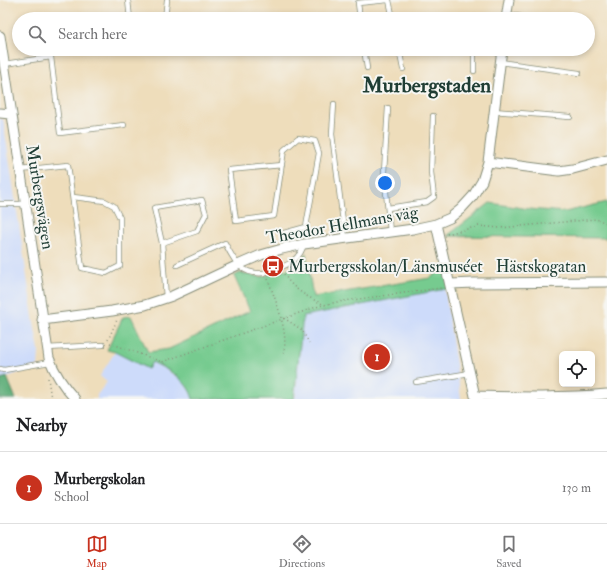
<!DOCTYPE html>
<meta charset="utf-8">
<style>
:root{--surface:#fff;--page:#f6f6f6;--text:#202124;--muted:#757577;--line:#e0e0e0;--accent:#c8321e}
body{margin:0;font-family:"IM FELL Double Pica",serif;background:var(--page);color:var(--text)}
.controls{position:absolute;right:12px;bottom:12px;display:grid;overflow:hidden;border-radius:6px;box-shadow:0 2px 6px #0003}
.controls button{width:36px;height:36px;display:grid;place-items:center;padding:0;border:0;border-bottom:1px solid var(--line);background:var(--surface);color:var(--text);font:20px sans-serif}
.you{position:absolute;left:385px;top:183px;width:14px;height:14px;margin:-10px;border:3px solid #fff;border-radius:50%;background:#1a73e8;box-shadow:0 0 0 6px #1a73e833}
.badge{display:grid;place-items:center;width:26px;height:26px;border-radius:50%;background:var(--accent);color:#fff;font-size:13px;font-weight:700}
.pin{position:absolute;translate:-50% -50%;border:2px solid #fff;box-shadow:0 1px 4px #0006}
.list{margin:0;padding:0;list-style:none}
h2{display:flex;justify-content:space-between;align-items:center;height:52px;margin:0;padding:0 16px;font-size:17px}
h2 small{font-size:13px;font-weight:400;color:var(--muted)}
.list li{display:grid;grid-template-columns:26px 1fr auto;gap:12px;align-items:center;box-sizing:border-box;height:72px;padding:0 16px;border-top:1px solid var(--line)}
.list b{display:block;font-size:15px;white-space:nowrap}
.list p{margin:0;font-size:13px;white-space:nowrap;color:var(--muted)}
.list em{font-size:13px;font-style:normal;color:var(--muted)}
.icon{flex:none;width:22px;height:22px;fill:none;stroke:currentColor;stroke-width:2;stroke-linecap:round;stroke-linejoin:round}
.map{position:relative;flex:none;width:607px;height:399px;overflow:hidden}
.search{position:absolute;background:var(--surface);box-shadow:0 2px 6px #0003;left:12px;right:12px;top:12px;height:44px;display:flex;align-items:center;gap:10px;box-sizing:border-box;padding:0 14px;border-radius:22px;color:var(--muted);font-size:15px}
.sheet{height:124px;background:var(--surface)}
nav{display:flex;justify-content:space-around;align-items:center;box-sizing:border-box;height:56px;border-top:1px solid var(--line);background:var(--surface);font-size:11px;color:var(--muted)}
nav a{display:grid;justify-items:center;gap:2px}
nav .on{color:var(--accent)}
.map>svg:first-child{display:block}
</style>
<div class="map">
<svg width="607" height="399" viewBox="0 0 607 399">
<rect width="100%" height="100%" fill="#f6f6f2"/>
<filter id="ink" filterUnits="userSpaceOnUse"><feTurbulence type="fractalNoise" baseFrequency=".025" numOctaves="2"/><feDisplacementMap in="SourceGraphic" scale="8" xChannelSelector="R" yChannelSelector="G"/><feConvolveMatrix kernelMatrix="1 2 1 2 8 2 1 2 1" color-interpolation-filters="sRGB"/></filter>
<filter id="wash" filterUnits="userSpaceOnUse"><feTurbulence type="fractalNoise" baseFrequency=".012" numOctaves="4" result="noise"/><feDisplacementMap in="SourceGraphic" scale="16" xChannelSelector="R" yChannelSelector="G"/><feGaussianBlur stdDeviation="0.9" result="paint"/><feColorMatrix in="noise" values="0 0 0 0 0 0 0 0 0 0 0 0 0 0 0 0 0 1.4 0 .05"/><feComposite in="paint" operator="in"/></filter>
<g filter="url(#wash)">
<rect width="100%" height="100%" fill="#edb"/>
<path fill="#cddbfa" d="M0,119H3L34,324L39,351L38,366L7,377L0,379Z
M445,289L461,399H295L303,316Z
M115,352L148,369L152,362L165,369L183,381L192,395L193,399H97V395L107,382L100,376Z"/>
<path fill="#76cb8f" stroke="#4a8462" d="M607,202V238L447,236L490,203L529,209L565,212Z
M306,253L313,297L430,278L445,268L449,283L457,292L445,289L303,316L294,399H193C188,380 169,370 152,362L148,369L115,352L107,350L123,317L131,316L148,352L169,349L250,311L234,276L240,273L261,277L291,268Z"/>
<path fill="#60af7a" stroke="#407657" d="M7,377L16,399H0V379Z"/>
</g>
<g filter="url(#ink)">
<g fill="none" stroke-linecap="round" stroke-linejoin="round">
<g stroke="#868d78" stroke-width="6">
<path id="service" d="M128,0L130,19
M389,0L393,19
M507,15L538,19
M470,17V19
M165,19L167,0
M360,19L358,3L388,0
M364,49L367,68
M399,49L403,69
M500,62L579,73
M4,64L51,57L60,133L124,125
M474,71V49
M334,104L332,134L345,238
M388,108L384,172L390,232
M493,111L570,117
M282,165L229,170L236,221L274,216L284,150L298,138L315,141L319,153L306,227L284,233L287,248
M20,170L68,165L82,268L106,273L120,266V218L114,206L105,201L73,197
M0,204H25
M388,208L427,202L434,197L431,172L433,116
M162,243L197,231L206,214L202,200L154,208L162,243L166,298
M177,265L225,243C234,260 240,275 263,273C280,268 299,264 304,244
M47,348L103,345
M0,369L4,370L50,362
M416,382L470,373"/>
</g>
<g stroke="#868d78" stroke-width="11">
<path id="minor" d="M506,19L509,0
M0,36L49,358C55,374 63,386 75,399
M0,113L11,114
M488,162L559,171L573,169L607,160
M436,224L475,396C519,397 564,398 607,394
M451,284L474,283L607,282
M42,320L112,311L145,305L172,296L238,265L261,255L282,249L304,244L413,229L436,224L450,218L461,209L473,196L482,181L488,162L502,49"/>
</g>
<path stroke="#868d78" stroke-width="1.5" stroke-dasharray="1 3" stroke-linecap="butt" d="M447,234L479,226L500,228L596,219L607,223
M284,274C293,290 309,298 325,305
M268,279C275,300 290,333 283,355
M284,318L302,330L309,343
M108,340L117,320
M110,343L162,362L319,306L337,302L441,288
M48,378L51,399"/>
<use href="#service" stroke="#fff" stroke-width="4.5"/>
<use href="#minor" stroke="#fff" stroke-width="9"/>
</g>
</g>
<defs>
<g id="bus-disc" transform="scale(1.15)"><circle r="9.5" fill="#c8321e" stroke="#f6f6f2"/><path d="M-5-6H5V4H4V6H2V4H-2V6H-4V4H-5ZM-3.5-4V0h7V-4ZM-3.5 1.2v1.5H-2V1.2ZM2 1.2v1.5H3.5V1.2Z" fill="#fff"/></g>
</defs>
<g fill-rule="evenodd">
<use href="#bus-disc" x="273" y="266"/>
</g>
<g text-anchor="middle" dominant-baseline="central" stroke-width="4" stroke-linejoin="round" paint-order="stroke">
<g font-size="17" fill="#1f3d34" stroke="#f6f6f2">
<text transform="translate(40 197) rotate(81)">Murbergsvägen</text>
<text transform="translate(342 225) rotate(-10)">Theodor Hellmans väg</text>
<text x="541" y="266">Hästskogatan</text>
</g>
<g font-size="17" fill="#1f3d34" stroke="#f6f6f2" text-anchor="start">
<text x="288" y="266">Murbergsskolan/Länsmuséet</text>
</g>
<g font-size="21" font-weight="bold" fill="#1f3d34" stroke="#f6f6f2">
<text x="427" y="85">Murbergstaden</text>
</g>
</g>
</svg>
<div class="controls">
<button><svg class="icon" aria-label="locate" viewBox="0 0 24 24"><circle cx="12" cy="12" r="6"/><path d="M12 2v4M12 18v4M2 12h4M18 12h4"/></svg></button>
</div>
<div class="you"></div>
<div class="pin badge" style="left:377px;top:357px">1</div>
<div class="search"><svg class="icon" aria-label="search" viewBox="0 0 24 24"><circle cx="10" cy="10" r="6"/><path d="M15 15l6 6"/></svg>Search here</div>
</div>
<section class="sheet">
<h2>Nearby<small></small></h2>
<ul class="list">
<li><span class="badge">1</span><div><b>Murbergskolan</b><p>School</p></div><em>130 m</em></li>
</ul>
</section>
<nav>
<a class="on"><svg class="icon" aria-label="map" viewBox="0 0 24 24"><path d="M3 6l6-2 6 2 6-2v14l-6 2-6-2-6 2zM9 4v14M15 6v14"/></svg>Map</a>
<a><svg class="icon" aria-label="directions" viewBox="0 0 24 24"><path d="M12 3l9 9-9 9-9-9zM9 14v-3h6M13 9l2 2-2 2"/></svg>Directions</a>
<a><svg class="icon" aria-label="saved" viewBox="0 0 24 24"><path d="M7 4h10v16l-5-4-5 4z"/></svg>Saved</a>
</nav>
